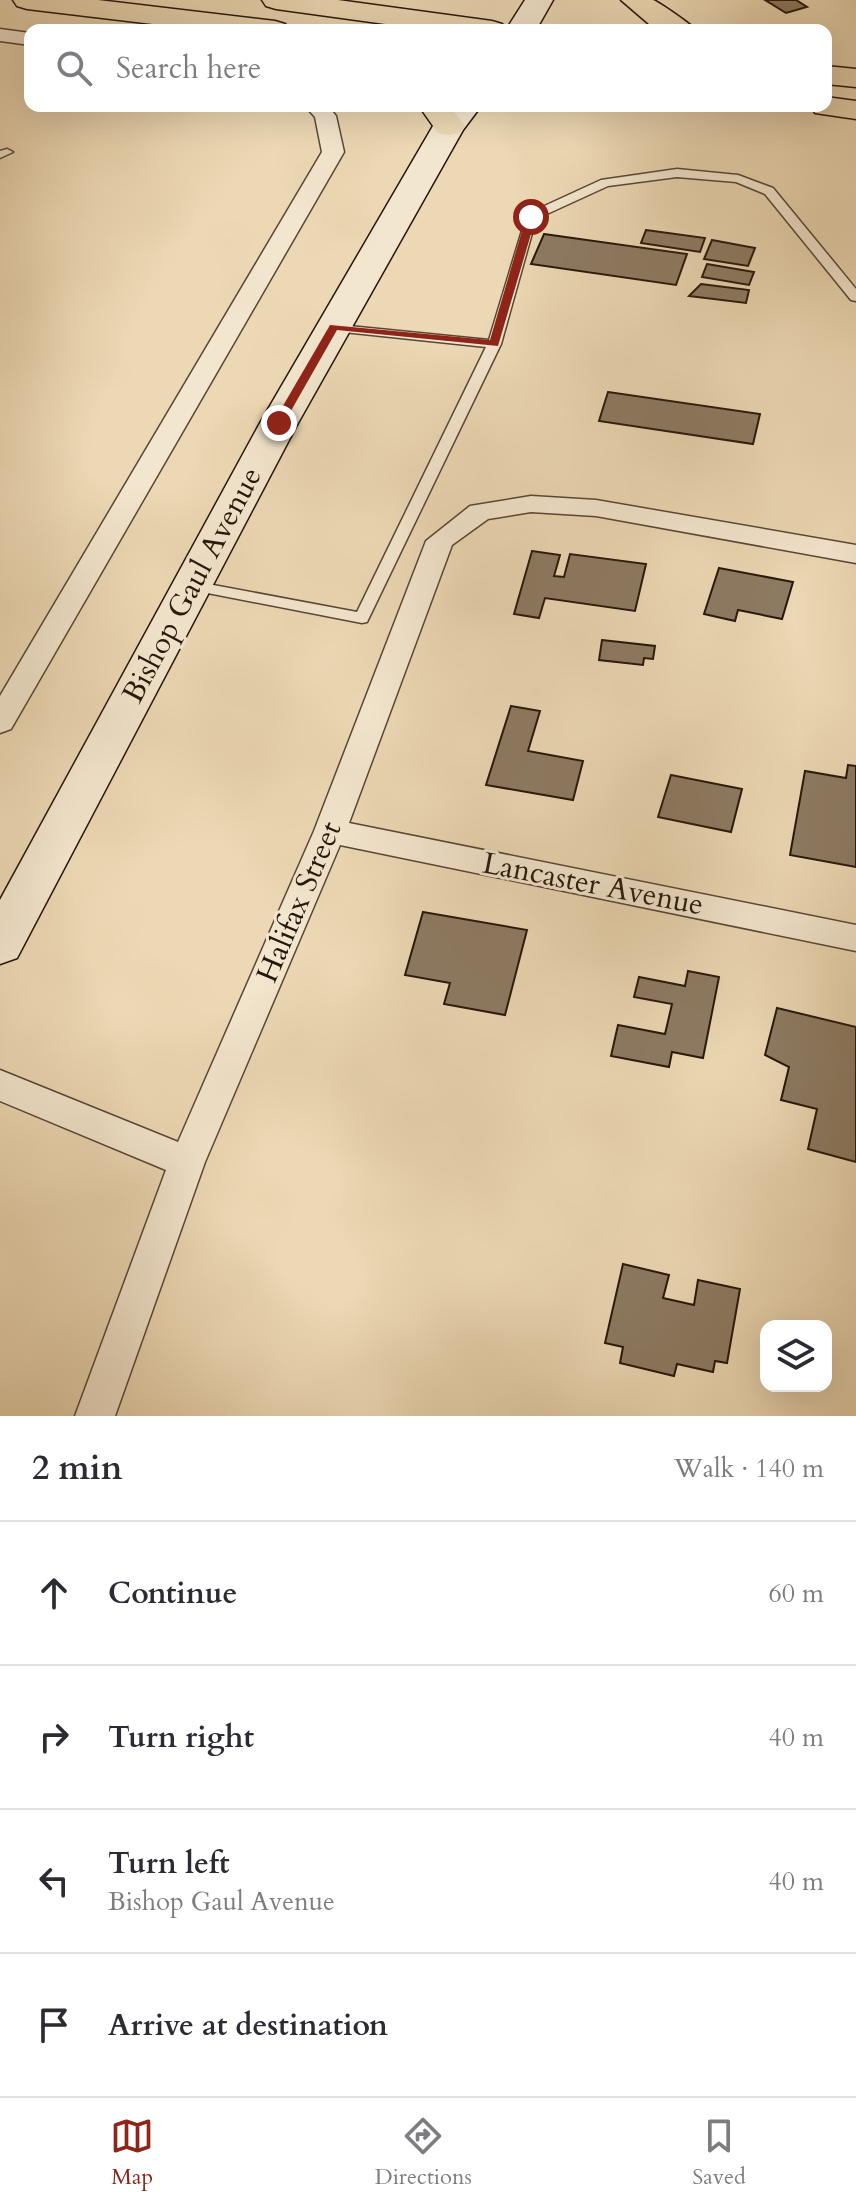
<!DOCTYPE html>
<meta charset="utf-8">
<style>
:root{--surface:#fff;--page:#f2f2f3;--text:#2b2b33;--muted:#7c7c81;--line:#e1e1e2;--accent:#8f2418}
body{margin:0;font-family:Cardo,serif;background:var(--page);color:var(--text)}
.controls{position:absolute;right:24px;bottom:24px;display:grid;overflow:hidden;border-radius:16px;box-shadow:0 8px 32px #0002}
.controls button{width:72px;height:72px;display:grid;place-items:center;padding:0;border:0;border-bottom:2px solid var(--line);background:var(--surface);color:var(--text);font:40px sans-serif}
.stop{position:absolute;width:24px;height:24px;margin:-18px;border:6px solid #8f2418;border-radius:50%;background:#fff}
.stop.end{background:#8f2418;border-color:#fff;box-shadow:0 2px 8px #0008}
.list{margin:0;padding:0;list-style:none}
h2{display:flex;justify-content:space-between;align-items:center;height:104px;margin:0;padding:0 32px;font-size:34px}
h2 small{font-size:26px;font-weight:400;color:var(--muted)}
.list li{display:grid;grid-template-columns:52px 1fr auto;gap:24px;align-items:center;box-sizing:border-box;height:144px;padding:0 32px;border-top:2px solid var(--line)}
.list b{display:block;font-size:30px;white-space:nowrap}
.list p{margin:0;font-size:26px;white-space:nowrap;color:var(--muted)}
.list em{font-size:26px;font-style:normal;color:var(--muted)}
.icon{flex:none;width:44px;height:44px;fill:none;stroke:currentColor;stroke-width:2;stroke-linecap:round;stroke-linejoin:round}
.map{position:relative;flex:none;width:856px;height:1416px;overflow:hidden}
.search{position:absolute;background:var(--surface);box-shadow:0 8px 32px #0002;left:24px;right:24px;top:24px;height:88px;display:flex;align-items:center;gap:20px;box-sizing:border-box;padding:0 28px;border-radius:16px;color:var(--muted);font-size:30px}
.sheet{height:680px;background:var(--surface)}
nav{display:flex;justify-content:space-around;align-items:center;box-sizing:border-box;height:112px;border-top:2px solid var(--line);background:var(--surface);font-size:22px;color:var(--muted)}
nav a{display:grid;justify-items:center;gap:4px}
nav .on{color:var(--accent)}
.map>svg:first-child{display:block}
</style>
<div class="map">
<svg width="856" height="1416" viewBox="0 0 856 1416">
<rect width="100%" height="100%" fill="#ecd8b4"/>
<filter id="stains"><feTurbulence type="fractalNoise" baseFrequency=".0025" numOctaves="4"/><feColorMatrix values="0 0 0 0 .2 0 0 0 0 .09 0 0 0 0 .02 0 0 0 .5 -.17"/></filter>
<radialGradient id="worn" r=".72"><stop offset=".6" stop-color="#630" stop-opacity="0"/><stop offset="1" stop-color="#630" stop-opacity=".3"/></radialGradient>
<path fill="#8d7b63" stroke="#26170b" stroke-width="2" d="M765,0H796L807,7L786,13Z
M646,230L705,238L700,252L641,243Z
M544,234L687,254L676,285L531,264Z
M712,240L755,248L748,266L704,259Z
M707,264L754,272L749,285L702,277Z
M701,284L749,290L746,303L689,296Z
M608,392L760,414L753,444L599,421Z
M532,551L560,555L554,576L564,577L570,554L646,564L635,611L545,598L539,618L514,614Z
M719,568L793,582L782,619L738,610L735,621L704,614Z
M602,640L655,646L653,659L644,658L643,665L599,660Z
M511,706L540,711L528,751L583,761L573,800L486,785Z
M848,765L856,766V867L790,855L805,771L846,778Z
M671,775L742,789L731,832L658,817Z
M423,912L527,930L505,1015L444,1004L450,983L405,975Z
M688,971L719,977L703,1058L672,1052L669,1067L611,1056L618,1025L665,1034L672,1004L634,997L639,977L685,986Z
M777,1008L856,1027V1162L808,1149L817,1109L781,1100L789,1067L765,1055Z
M623,1264L669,1275L663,1298L694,1305L698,1280L740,1289L727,1363L715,1361L713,1372L677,1364L674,1376L620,1363L623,1347L605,1343Z"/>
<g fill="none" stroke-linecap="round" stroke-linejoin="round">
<g stroke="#584735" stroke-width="3">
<path id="service" d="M7,149L13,152L0,158V151Z
M677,169L738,175L773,188L856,289V301L851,300L765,194L736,182L677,177L608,186L536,219L501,344L367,622L362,623L187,589L184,586L187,583L192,581L357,612L486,347L334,331L328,327L329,324L489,340L527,214L601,180Z"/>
</g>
<g stroke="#584735" stroke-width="3">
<path id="minor" d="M0,29L30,33V45L0,41Z
M305,106H328L336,116L344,152L11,729L0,733V696L322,152L315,117Z
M531,496L596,500L856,545V563L596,516L531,512L488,519L452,545L349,823L856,925V951L340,845L205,1162L115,1416H75L166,1170L0,1101V1070L178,1142L314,831L426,541L470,506Z"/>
</g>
<g stroke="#26170b" stroke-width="3">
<path id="secondary" d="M525,0H553L536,30H506Z
M449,106H481L463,130L298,423L17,958L0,964V900L260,423L433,126Z"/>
</g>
<g stroke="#26170b" stroke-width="3">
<path id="trunk" d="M13,0H98L275,21L285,24L290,30H203L27,9L17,6Z
M262,0H338L492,21L502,24L507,30H429L276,9L266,6Z
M621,0C630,0 645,0 653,0C659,2 693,26 696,30H656Z
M826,66L856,69V87L826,84Z
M826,97L856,101V119L815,113L811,106H826Z
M419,106H450L465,126L460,133L449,135L438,133Z"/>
</g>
<use href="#service" fill="#f3e6ce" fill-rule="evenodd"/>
<use href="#minor" fill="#f3e6ce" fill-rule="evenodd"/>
<use href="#secondary" fill="#f3e6ce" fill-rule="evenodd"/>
<use href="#trunk" fill="#ecd8b4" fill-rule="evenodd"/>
</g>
<path fill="#8f2418" d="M531,214L536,217L498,346L337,330L284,423L275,425L273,423L330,325L490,340L526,217Z"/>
<g text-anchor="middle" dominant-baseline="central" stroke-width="6" stroke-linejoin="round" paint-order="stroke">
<g font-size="30" fill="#26170b" stroke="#f3e6ce">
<text transform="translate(192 585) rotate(-62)">Bishop Gaul Avenue</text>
<text transform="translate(593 884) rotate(11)">Lancaster Avenue</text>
<text transform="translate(299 902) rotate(-67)">Halifax Street</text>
</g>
</g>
<rect width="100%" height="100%" filter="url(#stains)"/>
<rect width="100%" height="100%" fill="url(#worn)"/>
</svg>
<div class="controls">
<button><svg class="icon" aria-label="layers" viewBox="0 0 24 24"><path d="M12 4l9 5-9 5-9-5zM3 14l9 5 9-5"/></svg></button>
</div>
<div class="stop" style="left:531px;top:217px"></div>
<div class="stop end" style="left:279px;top:423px"></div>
<div class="search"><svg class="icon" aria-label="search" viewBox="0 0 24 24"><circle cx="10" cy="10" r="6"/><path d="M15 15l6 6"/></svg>Search here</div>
</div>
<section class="sheet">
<h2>2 min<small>Walk · 140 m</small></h2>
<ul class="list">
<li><svg class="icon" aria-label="ahead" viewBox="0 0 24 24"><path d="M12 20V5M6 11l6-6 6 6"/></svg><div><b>Continue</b></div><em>60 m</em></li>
<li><svg class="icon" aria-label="right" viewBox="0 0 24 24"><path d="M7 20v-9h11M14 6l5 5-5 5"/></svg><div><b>Turn right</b></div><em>40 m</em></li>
<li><svg class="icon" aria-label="left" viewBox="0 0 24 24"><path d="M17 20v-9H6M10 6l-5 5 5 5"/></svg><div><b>Turn left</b><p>Bishop Gaul Avenue</p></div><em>40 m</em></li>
<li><svg class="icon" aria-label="arrive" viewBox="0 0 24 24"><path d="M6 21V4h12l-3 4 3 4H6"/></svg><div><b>Arrive at destination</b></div></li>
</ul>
</section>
<nav>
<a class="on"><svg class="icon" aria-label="map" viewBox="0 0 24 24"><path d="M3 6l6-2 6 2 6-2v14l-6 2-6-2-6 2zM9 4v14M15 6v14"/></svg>Map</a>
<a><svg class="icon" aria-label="directions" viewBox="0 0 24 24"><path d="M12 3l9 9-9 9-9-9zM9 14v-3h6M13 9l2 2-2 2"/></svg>Directions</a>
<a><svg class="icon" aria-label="saved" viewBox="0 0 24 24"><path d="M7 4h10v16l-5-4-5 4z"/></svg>Saved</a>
</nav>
